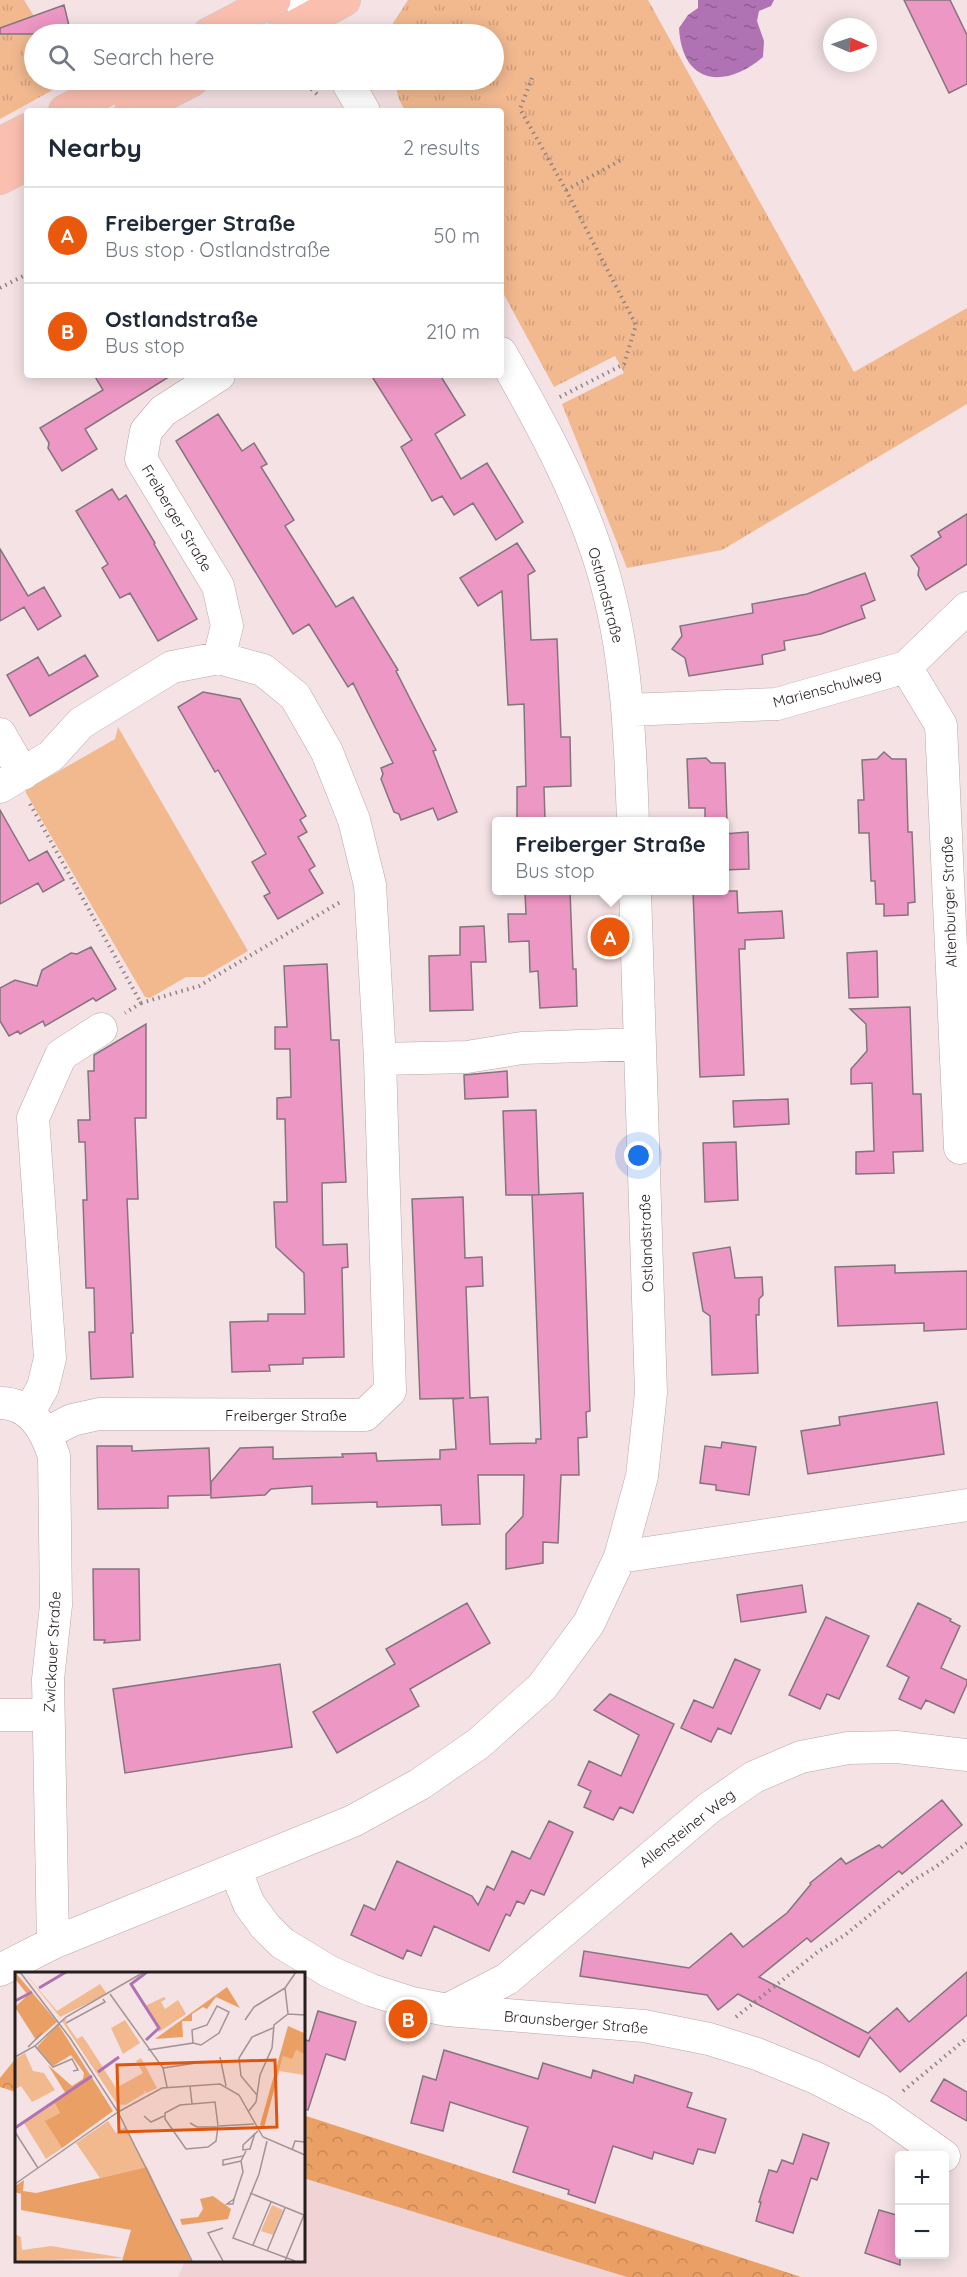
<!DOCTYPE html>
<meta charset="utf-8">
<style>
:root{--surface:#fff;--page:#f2f2f3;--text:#1f2937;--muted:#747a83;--line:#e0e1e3;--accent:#ea580c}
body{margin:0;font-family:Quicksand,sans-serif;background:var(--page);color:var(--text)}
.controls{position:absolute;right:18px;bottom:18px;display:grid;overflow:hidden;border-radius:6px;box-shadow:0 3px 15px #0003}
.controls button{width:54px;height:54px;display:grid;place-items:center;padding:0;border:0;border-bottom:2px solid var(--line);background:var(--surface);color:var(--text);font:30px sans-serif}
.compass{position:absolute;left:823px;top:18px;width:54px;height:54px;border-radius:50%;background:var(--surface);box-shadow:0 3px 15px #0003;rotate:92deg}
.you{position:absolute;left:639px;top:1156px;width:21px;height:21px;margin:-15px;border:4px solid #fff;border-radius:50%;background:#1a73e8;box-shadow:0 0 0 9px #1a73e833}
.badge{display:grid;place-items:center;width:39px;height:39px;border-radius:50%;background:var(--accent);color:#fff;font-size:20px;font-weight:700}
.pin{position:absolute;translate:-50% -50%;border:3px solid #fff;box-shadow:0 2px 6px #0006}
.popup{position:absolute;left:492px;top:817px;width:237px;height:78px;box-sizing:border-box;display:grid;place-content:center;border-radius:6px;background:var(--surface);filter:drop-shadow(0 2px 4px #0005);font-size:20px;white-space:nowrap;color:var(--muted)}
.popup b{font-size:22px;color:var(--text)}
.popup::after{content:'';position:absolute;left:50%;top:100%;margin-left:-12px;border:12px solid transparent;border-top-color:var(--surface)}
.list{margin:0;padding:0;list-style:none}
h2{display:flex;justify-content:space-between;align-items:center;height:78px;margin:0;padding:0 24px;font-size:26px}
h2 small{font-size:20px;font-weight:400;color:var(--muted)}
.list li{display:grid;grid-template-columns:39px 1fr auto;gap:18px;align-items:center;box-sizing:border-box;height:96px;padding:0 24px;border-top:2px solid var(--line)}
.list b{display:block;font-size:22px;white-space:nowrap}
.list p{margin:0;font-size:20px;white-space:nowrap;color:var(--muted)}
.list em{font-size:20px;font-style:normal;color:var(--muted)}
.icon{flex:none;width:33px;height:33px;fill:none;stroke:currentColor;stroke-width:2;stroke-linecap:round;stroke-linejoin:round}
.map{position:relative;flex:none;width:967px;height:2277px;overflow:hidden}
.search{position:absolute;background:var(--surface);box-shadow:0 3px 15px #0003;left:24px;top:24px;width:480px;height:66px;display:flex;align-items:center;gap:15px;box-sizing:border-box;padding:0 21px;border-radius:33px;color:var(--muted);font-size:22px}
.panel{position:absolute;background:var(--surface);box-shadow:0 3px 15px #0003;left:24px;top:108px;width:480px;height:270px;border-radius:6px}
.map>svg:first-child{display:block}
</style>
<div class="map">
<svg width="967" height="2277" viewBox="0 0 967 2277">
<defs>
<pattern id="grass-tufts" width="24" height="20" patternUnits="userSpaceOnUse" patternTransform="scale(1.5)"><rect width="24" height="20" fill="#f2b98f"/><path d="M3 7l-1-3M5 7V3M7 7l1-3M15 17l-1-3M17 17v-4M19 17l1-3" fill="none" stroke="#cf9f7b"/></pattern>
<pattern id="forest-crowns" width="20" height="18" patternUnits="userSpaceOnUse" patternTransform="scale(1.5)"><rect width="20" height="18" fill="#ea9f65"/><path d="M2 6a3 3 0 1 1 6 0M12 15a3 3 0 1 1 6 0" fill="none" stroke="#c98857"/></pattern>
<pattern id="water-ripples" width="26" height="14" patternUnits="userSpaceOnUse" patternTransform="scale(1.5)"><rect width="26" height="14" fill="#af73b4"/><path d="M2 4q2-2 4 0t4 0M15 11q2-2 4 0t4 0" fill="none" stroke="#8e5e92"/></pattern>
</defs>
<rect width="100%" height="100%" fill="#f5e2e4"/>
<path fill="#efd3d5" d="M303,2178L627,2277H178L185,2261L303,2260Z"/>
<path fill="url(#grass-tufts)" d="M0,0H24L45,34H34V80H71L0,119Z
M408,0H648L854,372L967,308V404L722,550L627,568L562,404L624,373L615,356L554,387L501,289V111H405L399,99L394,80H494V34H386Z"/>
<path fill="url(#forest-crowns)" d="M16,2058V2092L0,2087V2078Z
M303,2115L801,2277H627L303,2178Z"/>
<path fill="#f2b98f" d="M118,727L248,951L204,977H186L150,998L145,997L26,793V790L115,739Z"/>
<path fill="url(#water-ripples)" d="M698,0H774L771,6L759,11L757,21L764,41L763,57C724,90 682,84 679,28L688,15L698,8Z"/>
<path fill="#ed97c4" stroke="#84747c" stroke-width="1.5" d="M904,0H950L967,35V84L949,93Z
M64,5L71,34H0V28Z
M94,375H172L85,429L97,449L62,471L48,448L49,443L40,428L103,390Z
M371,375H440L465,415L435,434L461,479L487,463L523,522L496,540L473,503L454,515L442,496L432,501L401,447L412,440Z
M218,414L242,451L254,443L267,464L261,467L294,520L285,526L336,607L353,597L398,670L396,671L436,750L433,751L457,812L438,820L433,808L401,820L399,814L394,812L381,779L383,774L381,768L393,763L353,683L348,687L309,624L293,634L176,441Z
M112,489L119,500L126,495L155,543L154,544L197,619L158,641L130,593L120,598L102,568L108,564L76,511Z
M967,514V564L926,590L918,575L919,568L911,556L941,537L938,532Z
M517,543L535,571L528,575L531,640L557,639L561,737H570L571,786L544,787L545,820L517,821V787L526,786L524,704L508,705L502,591L478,606L460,578Z
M0,549L28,596L44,587L61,616L38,630L24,607L0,621Z
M865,573L875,600L861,606L865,618L821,634L784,641L785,650L762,655L763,664L689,676L685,658L672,649L682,636L680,626L753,613L752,604L807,594Z
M85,655L98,676L30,716L7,675L38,657L49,676Z
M203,692L240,699L306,816L300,820L307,832L298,837L315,866L309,870L323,893L278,919L264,896L270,893L252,862L266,854L218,770L215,772L178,707Z
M884,752L892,759H906L908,832H912L915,902L908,903V915L884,916V904H876L875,881H871L869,833H859L858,800H864L862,760L877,759Z
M706,758L711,763H725L727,822H705V808H689L687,759Z
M0,810L29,861L47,851L64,880L43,892L38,883L0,904Z
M748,832L749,869L724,870V834Z
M538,891H570L573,969H576L577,1006L540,1008L538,971L530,972L529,941L509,942L508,914H526L525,893H538Z
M693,891H737L738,913L782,911L784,938L745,940V949H739L744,1075L700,1077Z
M484,926L486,962H471L473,1010L430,1011L429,956L460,955V927Z
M91,947L116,989L96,1001L93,998L45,1026L43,1021L20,1034L18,1031L9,1036L0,1021V988L15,980L37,986L42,970L71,953L77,954Z
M877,951L878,997L849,998L847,953Z
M327,964L331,1040H339L346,1182L322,1183L323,1245L347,1244L348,1267L342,1268L344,1357L303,1358V1364L269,1365L270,1371L232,1372L230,1322L268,1321V1314H305L304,1273L276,1247L274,1202H287L285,1119H277V1098L291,1097L290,1049H275V1027H287L284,966Z
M910,1007L913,1094H921L923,1151L893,1152L894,1173L856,1174V1152L874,1151L872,1083L851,1084V1069L867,1051L866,1024L850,1009Z
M146,1024V1118H135L138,1199H127L133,1333H131L133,1377L91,1379L89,1332H95L94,1288H86L83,1200H87L85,1142H79L78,1120H90L88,1071H94V1055Z
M507,1071L508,1097L465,1099L464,1075Z
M788,1099L789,1124L734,1127L733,1101Z
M536,1110L539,1195H506L503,1111Z
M736,1142L738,1200L705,1202L703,1143Z
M583,1193L590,1411L586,1412L587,1437L578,1438L579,1475H561L558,1543L543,1542V1563L506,1569V1534L523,1516L524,1475H478L480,1524L442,1525L441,1505L377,1507V1502L312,1504V1486L271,1489L265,1495L211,1498V1482L240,1448L273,1447V1459L343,1457L342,1454L376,1453L377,1461L440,1459V1450L456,1449L453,1399L464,1398L420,1399L412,1199L463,1197L465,1258L482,1257L483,1286L466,1287L470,1398L488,1397L490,1444L536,1443V1439H541L532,1195Z
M730,1247L735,1278L762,1277L763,1295L759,1299V1315H756L758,1373L712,1375L710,1316L703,1311L693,1253Z
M895,1265V1273L967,1271V1329L924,1331V1323L838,1326L835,1267Z
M937,1402L944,1454L808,1474L801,1431L840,1425L839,1417Z
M722,1442L756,1447L749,1495L716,1490V1485L700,1483L705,1446L721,1448Z
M97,1446H132V1451L209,1448L211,1495L168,1496V1508L98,1509Z
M93,1569H139L140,1640L104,1643L105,1640H94Z
M802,1585L806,1612L741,1622L737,1595Z
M467,1603L490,1643L410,1689L419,1706L337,1753L313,1712L395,1664L386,1649Z
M918,1603L951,1619L950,1621L960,1626L941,1668L967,1680V1684L954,1713L926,1700L921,1709L899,1699L909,1677L887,1666Z
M826,1617L869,1636L839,1699L827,1694L820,1709L789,1695Z
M735,1659L760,1670L731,1734L718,1728L711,1742L681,1728L694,1700L713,1708Z
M280,1664L292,1747L125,1773L113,1689Z
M610,1694L674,1724L633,1813L620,1807L613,1820L584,1807L591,1791L578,1785L589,1761L621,1776L639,1735L594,1710Z
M942,1800L962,1825L902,1874L899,1871L811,1942L807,1938L759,1977L868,2033L897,2008L909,2022L967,1972V2015L900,2072L870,2037L859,2057L738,1994L718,2010L707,1995L580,1976L584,1951L689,1968L731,1933L743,1947L787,1913L811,1884L810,1883L841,1858L846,1864L879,1845L882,1848Z
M549,1821L573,1832L544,1895L531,1890L524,1904L517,1901L510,1916L506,1914L489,1951L434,1926L421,1956L407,1950L403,1959L351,1935L364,1905L375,1910L397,1861L472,1896L478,1905L487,1886L494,1890L512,1851L530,1859Z
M318,2011L356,2022L345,2060L326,2054L308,2110L303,2109V2039L309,2041Z
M444,2050L538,2079L543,2063L591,2078L593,2070L633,2083L635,2075L692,2093L687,2107L726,2119L715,2153L698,2149L693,2164L654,2152L652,2159L613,2146L595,2203L568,2194L569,2190L513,2172L528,2127L450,2102L443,2131L411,2123L423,2076L436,2080Z
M944,2079L967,2092V2121L931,2101Z
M803,2134L829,2143L817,2180L811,2178L793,2233L756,2221L761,2202H759L769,2170L777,2172L782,2160L793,2164Z
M879,2210L900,2216V2265L865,2253Z"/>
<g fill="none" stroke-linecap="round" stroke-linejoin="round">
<g stroke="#b9a7a8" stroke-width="33">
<path id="minor" d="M300,0L320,34
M346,80L364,111
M501,353C540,421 579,492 602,568C627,650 630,736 633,822
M219,375L163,411L146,431L141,459L218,586L227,626L219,658
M906,667L941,725L960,1148
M628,710L777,704L906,667L967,608
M0,734L23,774
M0,787L51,756L81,723L172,667L219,658L263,670L295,696L327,752L354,820L370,885L380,1059L390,1391L365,1415L99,1414L72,1420L47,1433
M380,1059L467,1057L522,1048L640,1044
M0,1403C31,1403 45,1429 54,1456L56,1605L48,1679L53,1943
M29,1412L43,1387L50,1358L33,1118L61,1055L101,1029
M620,1557L967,1505
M0,1715H48
M235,1870L249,1904L265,1926L282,1943L330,1972L371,1990L412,2003L447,2010L644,2026L709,2039L757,2054L816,2078L879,2110L944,2156
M0,1970L53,1943L353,1821L420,1784L478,1744L542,1687L589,1623L620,1557L642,1476L651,1393L635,890
M447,2010L507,1979L709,1808L754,1777L801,1757L848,1748L897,1747L967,1755"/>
</g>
<g stroke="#cbc9c9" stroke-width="34">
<path id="major" d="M209,34L274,0
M281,34L344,0
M65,111L125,80
M131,111L192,80
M0,144L27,130
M0,178L27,164"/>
</g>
<path stroke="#908384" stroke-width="4" stroke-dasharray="1.5 4.5" stroke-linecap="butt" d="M532,78L520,109L566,190L636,325L624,364L558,398
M296,80L307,85L319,96
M566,190L623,159
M0,288L27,274
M30,804L141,1003L125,1013
M141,1003L199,986L342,901
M736,2017L819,1951L845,1935L909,1883L937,1866L967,1843
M903,2091L967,2038"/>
<use href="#minor" stroke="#fff" stroke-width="32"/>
<use href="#major" stroke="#fbbfb0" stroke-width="33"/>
</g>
<g text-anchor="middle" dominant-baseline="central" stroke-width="5" stroke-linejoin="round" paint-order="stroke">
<g font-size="15" fill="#251e1f" stroke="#fff">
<text transform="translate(177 518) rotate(59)">Freiberger Straße</text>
<text transform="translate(606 595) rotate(75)">Ostlandstraße</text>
<text transform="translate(827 688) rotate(-15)">Marienschulweg</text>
<text transform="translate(949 902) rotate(-92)">Altenburger Straße</text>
<text transform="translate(646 1243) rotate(-92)">Ostlandstraße</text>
<text x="286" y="1415">Freiberger Straße</text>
<text transform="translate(52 1652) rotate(-87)">Zwickauer Straße</text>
<text transform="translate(687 1828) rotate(-38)">Allensteiner Weg</text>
<text transform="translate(576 2022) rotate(5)">Braunsberger Straße</text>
</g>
</g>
<g transform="translate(15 1972)">
<rect width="290" height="290" fill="#f5e2e4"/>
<path d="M9,0L42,39L85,12L92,22L45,45ZM149,25L151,27L146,30L150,37L163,28L171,42L144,60L130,34ZM52,46L50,50L62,67L67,64L71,69L101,116L128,101L121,89L126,86L142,116L131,121L128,117L130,121L110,133L102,132L47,49ZM110,48L125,71L108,82L96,56ZM281,78L289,82V103L264,99L268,84ZM10,81L18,99L29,101L40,118L17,130L6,114L0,117V87ZM39,130L45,141L31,149L47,176L31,187L9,151ZM93,149L101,161L110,155L132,195L85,206L61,171ZM0,262L6,265L7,278L36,274L109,286L0,289Z" fill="#f2b98f"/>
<path d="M0,0L42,50L21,68L0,35L13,23L0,7ZM212,15L225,36L201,25L192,37L188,35L177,42V49H167L168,65L140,67ZM43,52L98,139L47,176L30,149L45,141L39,130L51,122L33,93L57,114L68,107L69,101L56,83L38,94L22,75ZM273,54L289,61V82L281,78L277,87L268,84L249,156L245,153ZM132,195L176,289H107L116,258L6,238V222L0,220V214L9,208L8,219L21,221ZM198,224L216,237L213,247L167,253L165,247L183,245L188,237L185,227Z" fill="#ea9f65"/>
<path d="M257,233L268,238L258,263L246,259Z" fill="#f2b98f"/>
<path fill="none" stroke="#af73b4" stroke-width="3" d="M24,16L51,0M0,29L17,20M131,68L144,56L116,12L132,0M83,100L104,85M0,156L77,104"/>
<path fill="none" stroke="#a29495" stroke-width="1.5" d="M5,0L55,66L103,140L177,289M95,22L148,96L152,115M273,42L270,16L281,0M230,48L239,35L270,16M51,51L90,30L88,27M20,74L38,95L57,87L63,98L58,99M13,75L27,61M133,78L178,71L177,58L192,53L202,34L214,40L204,61L186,73L178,71M0,85L20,74L51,45L129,0M205,85L211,114M148,96L181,91M175,114L177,132M242,123L226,104L224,86L237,65L258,56M200,130L203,154L201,169L193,175L171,177L150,147V141L165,133ZM103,140L147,116L205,112L224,123L248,165L290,183M233,140L241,130L245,103L257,76L259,53L273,42L290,43M129,144L136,150L149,144M175,151L182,155H202M204,154L239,152M0,160L23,196M240,161L235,177L228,178V173L243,159M252,169L244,202L218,266L280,289M277,178L280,169L290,170M226,189L208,193V188L228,184M0,212L103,140M235,221L289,243M219,227L212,232H218L219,227L228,200L226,189L231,179M238,273L256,230M252,279L270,236M208,289L193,261L208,256M270,289L289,243"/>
<path fill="#de560d" fill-opacity="0.15" stroke="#de560d" stroke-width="3" d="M260,88L262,155L104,160L102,93Z"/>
<rect width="290" height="290" fill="none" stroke="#251e1f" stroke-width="3"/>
</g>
</svg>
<div class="controls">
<button>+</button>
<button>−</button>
</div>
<svg class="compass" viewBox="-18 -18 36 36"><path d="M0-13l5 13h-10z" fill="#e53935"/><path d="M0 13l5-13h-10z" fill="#747a83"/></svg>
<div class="you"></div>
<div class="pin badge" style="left:610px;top:937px">A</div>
<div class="popup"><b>Freiberger Straße</b>Bus stop</div>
<div class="pin badge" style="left:408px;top:2019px">B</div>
<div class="search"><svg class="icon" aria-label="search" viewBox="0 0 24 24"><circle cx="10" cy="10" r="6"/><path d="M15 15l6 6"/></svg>Search here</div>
<section class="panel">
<h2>Nearby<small>2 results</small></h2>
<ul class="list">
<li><span class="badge">A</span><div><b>Freiberger Straße</b><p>Bus stop · Ostlandstraße</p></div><em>50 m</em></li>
<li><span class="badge">B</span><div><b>Ostlandstraße</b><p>Bus stop</p></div><em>210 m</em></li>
</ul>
</section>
</div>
